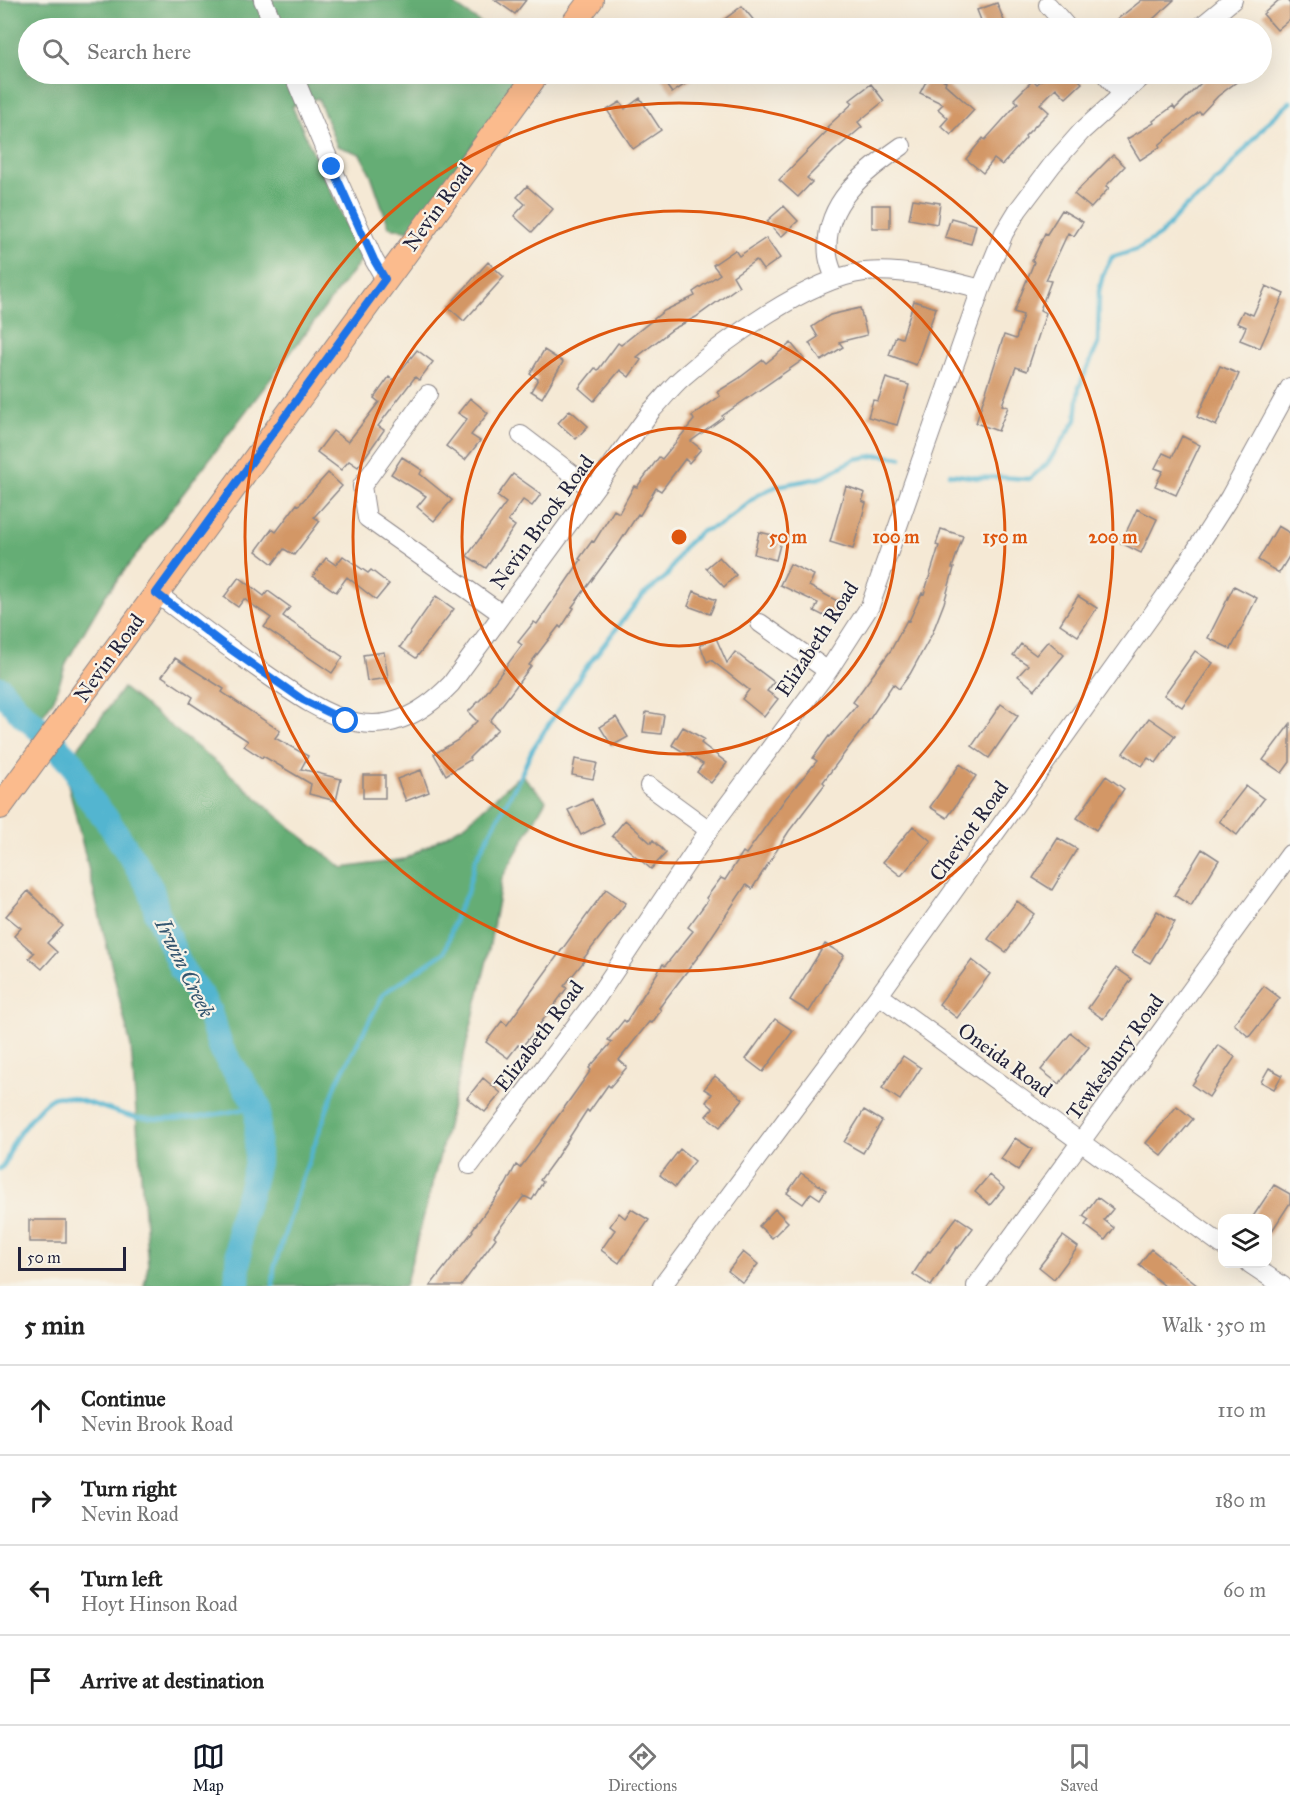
<!DOCTYPE html>
<meta charset="utf-8">
<style>
:root{--surface:#fff;--page:#f6f6f6;--text:#222;--muted:#767676;--line:#e0e0e0;--accent:#111827}
body{margin:0;font-family:"IM FELL Great Primer",serif;background:var(--page);color:var(--text)}
.controls{position:absolute;right:18px;bottom:18px;display:grid;overflow:hidden;border-radius:12px;box-shadow:0 6px 24px #0002}
.controls button{width:54px;height:54px;display:grid;place-items:center;padding:0;border:0;border-bottom:2px solid var(--line);background:var(--surface);color:var(--text);font:30px sans-serif}
.scale{position:absolute;left:18px;bottom:15px;width:108px;box-sizing:border-box;padding-left:6px;border:3px solid #22223b;border-top:0;font-size:16px;line-height:21px;white-space:nowrap;color:#22223b;-webkit-text-stroke:4px #f7f3e8;paint-order:stroke}
.stop{position:absolute;width:18px;height:18px;margin:-14px;border:4px solid #1a73e8;border-radius:50%;background:#fff}
.stop.end{background:#1a73e8;border-color:#fff;box-shadow:0 2px 6px #0008}
.list{margin:0;padding:0;list-style:none}
h2{display:flex;justify-content:space-between;align-items:center;height:78px;margin:0;padding:0 24px;font-size:26px}
h2 small{font-size:20px;font-weight:400;color:var(--muted)}
.list li{display:grid;grid-template-columns:39px 1fr auto;gap:18px;align-items:center;box-sizing:border-box;height:90px;padding:0 24px;border-top:2px solid var(--line)}
.list b{display:block;font-size:22px;white-space:nowrap}
.list p{margin:0;font-size:20px;white-space:nowrap;color:var(--muted)}
.list em{font-size:20px;font-style:normal;color:var(--muted)}
.icon{flex:none;width:33px;height:33px;fill:none;stroke:currentColor;stroke-width:2;stroke-linecap:round;stroke-linejoin:round}
.map{position:relative;flex:none;width:1290px;height:1286px;overflow:hidden}
.search{position:absolute;background:var(--surface);box-shadow:0 6px 24px #0002;left:18px;right:18px;top:18px;height:66px;display:flex;align-items:center;gap:15px;box-sizing:border-box;padding:0 21px;border-radius:33px;color:var(--muted);font-size:22px}
.sheet{height:438px;background:var(--surface)}
nav{display:flex;justify-content:space-around;align-items:center;box-sizing:border-box;height:84px;border-top:2px solid var(--line);background:var(--surface);font-size:16px;color:var(--muted)}
nav a{display:grid;justify-items:center;gap:3px}
nav .on{color:var(--accent)}
.map>svg:first-child{display:block}
</style>
<div class="map">
<svg width="1290" height="1286" viewBox="0 0 1290 1286">
<rect width="100%" height="100%" fill="#f7f3e8"/>
<filter id="ink" filterUnits="userSpaceOnUse"><feTurbulence type="fractalNoise" baseFrequency=".0167" numOctaves="2"/><feDisplacementMap in="SourceGraphic" scale="12" xChannelSelector="R" yChannelSelector="G"/><feConvolveMatrix kernelMatrix="1 2 1 2 8 2 1 2 1" color-interpolation-filters="sRGB"/></filter>
<filter id="wash" filterUnits="userSpaceOnUse"><feTurbulence type="fractalNoise" baseFrequency=".008" numOctaves="4" result="noise"/><feDisplacementMap in="SourceGraphic" scale="24" xChannelSelector="R" yChannelSelector="G"/><feGaussianBlur stdDeviation="1.35" result="paint"/><feColorMatrix in="noise" values="0 0 0 0 0 0 0 0 0 0 0 0 0 0 0 0 0 1.4 0 .05"/><feComposite in="paint" operator="in"/></filter>
<g filter="url(#wash)">
<rect width="100%" height="100%" fill="#f5e9d5"/>
<path fill="#65ad74" stroke="#446858" stroke-width="1.5" d="M0,0H456L455,5L488,28H28V74H526L409,231L389,227L371,175L360,154L337,146L318,98L292,106L362,259L105,596L67,661L54,699L36,725L23,715L0,689Z
M123,688L222,767L291,828L343,868L405,859L466,824L521,774L546,800L502,878L487,960L440,1155L405,1286H144L148,1265L131,1047L64,767Z"/>
<g fill="none" stroke-linecap="round" stroke-linejoin="round">
<path stroke="#52b5d0" stroke-width="4.5" d="M950,474L979,478L1000,477L1029,479L1047,464L1076,420L1079,387L1098,344L1099,291L1103,274L1112,257L1138,249L1160,235L1185,207L1208,191L1214,182L1221,177L1268,122L1290,102
M0,1169C8,1163 8,1153 12,1145C18,1134 43,1100 55,1097C70,1093 119,1115 139,1118C180,1122 218,1115 258,1106
M273,1286L274,1268L300,1185L337,1082L384,993L445,952L456,915L467,893L475,861L520,777L532,750L584,670L642,596L667,576L683,548L700,532L722,524L758,495L777,486L820,478L855,459L879,455L901,458"/>
<path stroke="#52b5d0" stroke-width="26" d="M0,689L23,715L54,741L59,750L73,763L88,796L108,821L139,869L151,889L157,913L182,970L202,998L209,1012L221,1049L258,1106L257,1163L250,1191L240,1222L237,1286"/>
</g>
<g id="blocks">
<path fill="#d39766" d="M495,0H526L515,14Z
M1142,0H1174L1143,28H1106Z
M1279,0H1287L1290,4V19L1277,30L1263,14Z
M997,3L1006,26L999,28H984L977,10Z
M742,6L760,28H713Z
M658,74H700L672,93Z
M930,74L946,81L945,84L974,110L951,135L941,126L948,118L938,109L943,104L920,93Z
M1049,74H1073L1082,83L1066,98L1056,88L1040,104L1049,112L1025,136L1026,138L1002,165L994,159L983,173L966,159L983,138L985,140L1018,103L1014,99L1033,80L1037,84Z
M1210,74H1247L1218,96L1201,114L1199,112L1159,145L1160,147L1140,160L1127,139L1154,123L1153,121L1173,106L1175,109Z
M871,84L884,101L858,122L862,127L834,151L807,178L812,182L798,197L779,180L829,129L827,127L853,103L850,100Z
M640,98L661,130L633,149L607,110L620,102L625,109Z
M1113,155L1125,166L1106,186L1109,188L1091,208L1074,194Z
M527,186L553,209L532,232L514,216L525,204L517,197Z
M913,199L940,203L937,224L909,219Z
M872,205H890V228H872Z
M784,206L798,221L781,237L767,221Z
M1062,210L1083,222L1074,236L1068,233L1046,280L1051,281L1040,310L1046,313L1027,371L1016,367L1002,405L1008,407L998,431L976,423L1004,335L1016,339L1023,315L1014,312L1034,262L1032,261L1045,233L1047,234Z
M951,218L976,225L971,244L945,237Z
M766,238L780,258L763,270L756,260L733,276L739,286L696,317L673,329L637,357L641,360L629,377L620,370L594,401L579,388L595,368L598,370L618,343L621,345L664,311L695,296L693,292L720,274L713,265L735,250L739,256Z
M488,262L504,277L464,321L448,307Z
M1266,286L1284,294L1260,348L1240,340L1246,327L1237,323L1243,311L1253,315Z
M914,301L936,308L916,365L889,355L896,336L902,338Z
M860,308L867,335L839,342L843,347L821,361L809,343L818,337L812,327L830,315Z
M791,343L804,359L722,416L723,418L691,441L701,449L689,463L685,459L661,491L656,488L640,515L638,514L618,545L572,607L574,608L561,628L559,626L529,665L531,666L490,721L498,729L469,758L470,760L446,775L434,754L458,740L477,721L468,712L483,697L522,645L518,642L534,622L537,624L581,560L579,559L592,541L594,542L614,510L619,513L634,486L637,487L659,457L662,459L694,420L692,416L720,396L717,392L738,379L763,360L766,363Z
M417,350L433,362L419,380L415,377L378,426L384,430L358,467L349,461L341,470L317,452L333,431L348,442L379,402L374,398L389,377L393,380Z
M544,350L563,362L542,398L531,391L538,379L530,374Z
M1220,366L1239,374L1216,426L1197,417Z
M886,378L909,385L897,425L868,417L873,400L878,401Z
M470,398L488,413L471,435L480,441L465,460L446,446L467,419L458,413Z
M570,410L588,426L576,439L558,423Z
M1182,436L1200,445L1176,495L1155,486L1163,471L1155,468L1163,453L1172,457Z
M402,457L422,470L420,474L452,500L434,521L417,507L426,496L391,474Z
M328,473L342,486L314,517L320,521L294,555L284,549L273,564L256,551L272,529L276,532L297,504L299,505Z
M513,474L541,494L532,506L523,500L508,521L515,526L486,568L467,556L506,503L497,496Z
M846,486L865,493L862,501L866,503L853,549L830,542Z
M1137,509L1157,519L1141,553L1121,543Z
M1278,526L1290,533V555L1279,573L1258,560Z
M941,529L963,536L952,568H954L944,603L932,634L910,674L899,689L893,684L867,723L823,782L825,784L789,831L752,889L746,885L700,954L659,1008L661,1010L652,1023L649,1022L619,1060L627,1067L610,1087L608,1085L589,1112L587,1110L556,1158L540,1180L543,1182L532,1200L524,1196L494,1236L496,1238L461,1286H430L473,1231L472,1230L506,1184L516,1165L520,1168L544,1136L591,1070L589,1068L612,1042L608,1040L624,1020L626,1022L663,964L665,966L693,931L688,927L708,900L706,898L721,878L725,880L743,852L746,854L786,798L817,761L813,758L829,736L830,737L857,705L853,702L891,650L907,620L909,621L922,593L924,594L939,546L936,545Z
M759,532L782,537L776,560L754,554Z
M343,556L368,573L371,570L389,584L376,600L347,577L336,592L313,576L326,558L336,565Z
M719,557L736,575L724,587L706,568Z
M790,564L814,575L809,586L843,604L834,621L814,611L818,603L780,585Z
M239,577L264,596L268,591L290,607L283,616L343,657L332,673L264,627L271,618L244,599L238,607L224,597Z
M1234,586L1257,598L1231,649L1208,638Z
M694,591L716,600L710,614L688,606Z
M436,596L454,609L416,658L400,647Z
M1078,596L1097,608L1078,636L1060,624Z
M716,638L727,663L735,652L774,682L767,691L778,699L764,717L742,699L749,690L711,660L707,662L700,645Z
M1048,641L1064,655L1035,690L1018,676L1028,665L1013,655L1021,644L1036,655Z
M1195,651L1213,663L1182,707L1164,695Z
M384,652L388,678L367,681L363,655Z
M175,658L224,689L222,692L280,731L275,738L308,756L301,769L341,779L336,801L309,794L311,784L263,756L262,758L244,746L248,741L190,703L193,697L162,676Z
M1001,704L1018,716L989,758L972,746Z
M646,712L664,715L661,734L643,732Z
M616,717L628,737L612,746L600,727Z
M1149,718L1175,736L1156,763L1148,758L1142,766L1123,753Z
M1290,724V762L1282,773L1263,760Z
M683,727L704,739L701,743L727,763L711,783L697,772L703,764L672,745Z
M575,759L597,763L593,779L572,775Z
M960,764L976,776L947,818L930,807Z
M421,770L429,792L406,801L397,779Z
M363,775H385V798H363Z
M1106,776L1124,789L1096,830L1077,818Z
M1246,786L1264,799L1237,835L1219,821Z
M592,799L604,823L581,835L568,810Z
M625,820L651,843L653,840L666,853L651,869L612,836Z
M913,826L931,841L901,876L883,862Z
M1058,838L1077,849L1052,890L1033,878Z
M1202,849L1219,860L1191,906L1174,895Z
M606,889L626,903L584,958L585,960L564,986L567,988L534,1032L521,1048L518,1045L508,1058L486,1042L502,1021L507,1025Z
M28,891L63,926L47,943L57,952L42,969L29,958L34,953L14,936L21,928L6,916Z
M1017,901L1034,914L1006,952L988,939Z
M1157,911L1175,922L1150,963L1132,953Z
M825,944L844,955L809,1012L790,1000Z
M972,960L990,974L957,1018L939,1004Z
M1116,968L1132,979L1103,1019L1088,1008Z
M1264,986L1280,998L1249,1037L1234,1024Z
M775,1019L793,1031L763,1072L746,1059Z
M1071,1033L1089,1047L1059,1084L1041,1070Z
M1218,1045L1235,1057L1209,1097L1192,1085Z
M903,1056L921,1068L900,1100L882,1088Z
M1269,1068L1282,1075L1274,1089L1261,1082Z
M715,1076L743,1099L720,1127L706,1116L713,1108L706,1102L712,1094L704,1089Z
M483,1078L501,1093L485,1112L467,1098Z
M1177,1106L1193,1119L1162,1156L1146,1143Z
M864,1110L882,1121L863,1153L844,1142Z
M1015,1138L1032,1149L1018,1170L1001,1159Z
M680,1149L695,1161L675,1187L660,1175Z
M801,1173L826,1190L820,1199L811,1193L803,1204L787,1193Z
M989,1175L1004,1188L990,1205L975,1192Z
M1274,1185L1290,1194V1203L1268,1237V1218H1252Z
M1097,1197L1113,1209L1104,1220L1114,1228L1105,1240L1085,1225L1089,1220L1083,1216Z
M631,1209L649,1220L619,1263L601,1250L615,1230L610,1226L619,1213L625,1218Z
M775,1209L788,1222L772,1238L759,1226Z
M957,1217L973,1228L958,1248L957,1247L931,1286L913,1274L928,1251L930,1252Z
M29,1220H66V1242H29Z
M1063,1236L1078,1247L1054,1279L1039,1267Z
M1151,1249L1198,1286H1165L1139,1265Z
M743,1252L758,1264L743,1283L728,1271Z"/>
</g>
</g>
<g filter="url(#ink)">
<use href="#blocks" fill-opacity="0" stroke="#8c8688" stroke-width="1.5"/>
<g fill="none" stroke-linecap="round" stroke-linejoin="round">
<g stroke="#8c8688" stroke-width="20">
<path id="minor" d="M263,0L275,28
M1048,5L1068,28
M1199,28L1233,0
M293,74L332,167L374,260L385,279
M1105,74L1121,93
M835,278C832,271 829,263 828,256C822,203 864,173 902,146
M428,394L362,486L367,518L502,614
M521,435L593,490
M156,593C191,620 226,646 263,672C330,719 382,755 451,684L652,410C663,399 672,386 683,377C725,340 809,279 864,272C903,268 943,279 981,289
M760,623L828,671
M649,786L709,830
M879,995L1222,1245
M470,1165L596,999L709,830L828,671L870,606L981,289L1004,233L1018,210L1052,165L1082,131L1145,74
M1250,1264L1283,1286
M662,1286L879,995L1176,581L1229,498L1290,387
M976,1286L1290,854"/>
</g>
<g stroke="#8c8688" stroke-width="26">
<path id="major" d="M570,28L591,0
M0,807L537,74"/>
</g>
<use href="#minor" stroke="#fff" stroke-width="18"/>
<use href="#major" stroke="#fbbb8d" stroke-width="24"/>
</g>
</g>
<g fill="none" stroke-linecap="round" stroke-linejoin="round" filter="url(#ink)">
<path stroke="#1a73e8" stroke-width="8" d="M332,167L374,260L385,279L156,593L223,644L303,700L346,721"/>
</g>
<g fill="none" stroke="#de560e" stroke-width="3">
<circle cx="679" cy="537" r="109"/>
<circle cx="679" cy="537" r="217"/>
<circle cx="679" cy="537" r="326"/>
<circle cx="679" cy="537" r="434"/>
</g>
<g text-anchor="middle" dominant-baseline="central" stroke-width="4.5" stroke-linejoin="round" paint-order="stroke">
<g font-size="21" fill="#22223b" stroke="#f7f3e8">
<text transform="translate(438 207) rotate(-54)">Nevin Road</text>
<text transform="translate(542 522) rotate(-54)">Nevin Brook Road</text>
<text transform="translate(817 639) rotate(-57)">Elizabeth Road</text>
<text transform="translate(109 658) rotate(-54)">Nevin Road</text>
<text transform="translate(969 831) rotate(-54)">Cheviot Road</text>
<text transform="translate(539 1036) rotate(-53)">Elizabeth Road</text>
<text transform="translate(1115 1057) rotate(-54)">Tewkesbury Road</text>
<text transform="translate(1005 1060) rotate(36)">Oneida Road</text>
</g>
<g font-size="22" font-style="italic" fill="#33556f" stroke="#f7f3e8">
<text transform="translate(185 968) rotate(64)">Irwin Creek</text>
</g>
</g>
<circle cx="679" cy="537" r="9" fill="#de560e" stroke="#f7f3e8" stroke-width="3"/>
<g font-size="18" text-anchor="middle" font-weight="bold" fill="#de560e" stroke="#f7f3e8" stroke-width="4.5" stroke-linejoin="round" paint-order="stroke">
<text x="788" y="543">50 m</text>
<text x="896" y="543">100 m</text>
<text x="1005" y="543">150 m</text>
<text x="1113" y="543">200 m</text>
</g>
</svg>
<div class="controls">
<button><svg class="icon" aria-label="layers" viewBox="0 0 24 24"><path d="M12 4l9 5-9 5-9-5zM3 14l9 5 9-5"/></svg></button>
</div>
<div class="scale">50 m</div>
<div class="stop" style="left:346px;top:721px"></div>
<div class="stop end" style="left:332px;top:167px"></div>
<div class="search"><svg class="icon" aria-label="search" viewBox="0 0 24 24"><circle cx="10" cy="10" r="6"/><path d="M15 15l6 6"/></svg>Search here</div>
</div>
<section class="sheet">
<h2>5 min<small>Walk · 350 m</small></h2>
<ul class="list">
<li><svg class="icon" aria-label="ahead" viewBox="0 0 24 24"><path d="M12 20V5M6 11l6-6 6 6"/></svg><div><b>Continue</b><p>Nevin Brook Road</p></div><em>110 m</em></li>
<li><svg class="icon" aria-label="right" viewBox="0 0 24 24"><path d="M7 20v-9h11M14 6l5 5-5 5"/></svg><div><b>Turn right</b><p>Nevin Road</p></div><em>180 m</em></li>
<li><svg class="icon" aria-label="left" viewBox="0 0 24 24"><path d="M17 20v-9H6M10 6l-5 5 5 5"/></svg><div><b>Turn left</b><p>Hoyt Hinson Road</p></div><em>60 m</em></li>
<li><svg class="icon" aria-label="arrive" viewBox="0 0 24 24"><path d="M6 21V4h12l-3 4 3 4H6"/></svg><div><b>Arrive at destination</b></div></li>
</ul>
</section>
<nav>
<a class="on"><svg class="icon" aria-label="map" viewBox="0 0 24 24"><path d="M3 6l6-2 6 2 6-2v14l-6 2-6-2-6 2zM9 4v14M15 6v14"/></svg>Map</a>
<a><svg class="icon" aria-label="directions" viewBox="0 0 24 24"><path d="M12 3l9 9-9 9-9-9zM9 14v-3h6M13 9l2 2-2 2"/></svg>Directions</a>
<a><svg class="icon" aria-label="saved" viewBox="0 0 24 24"><path d="M7 4h10v16l-5-4-5 4z"/></svg>Saved</a>
</nav>
